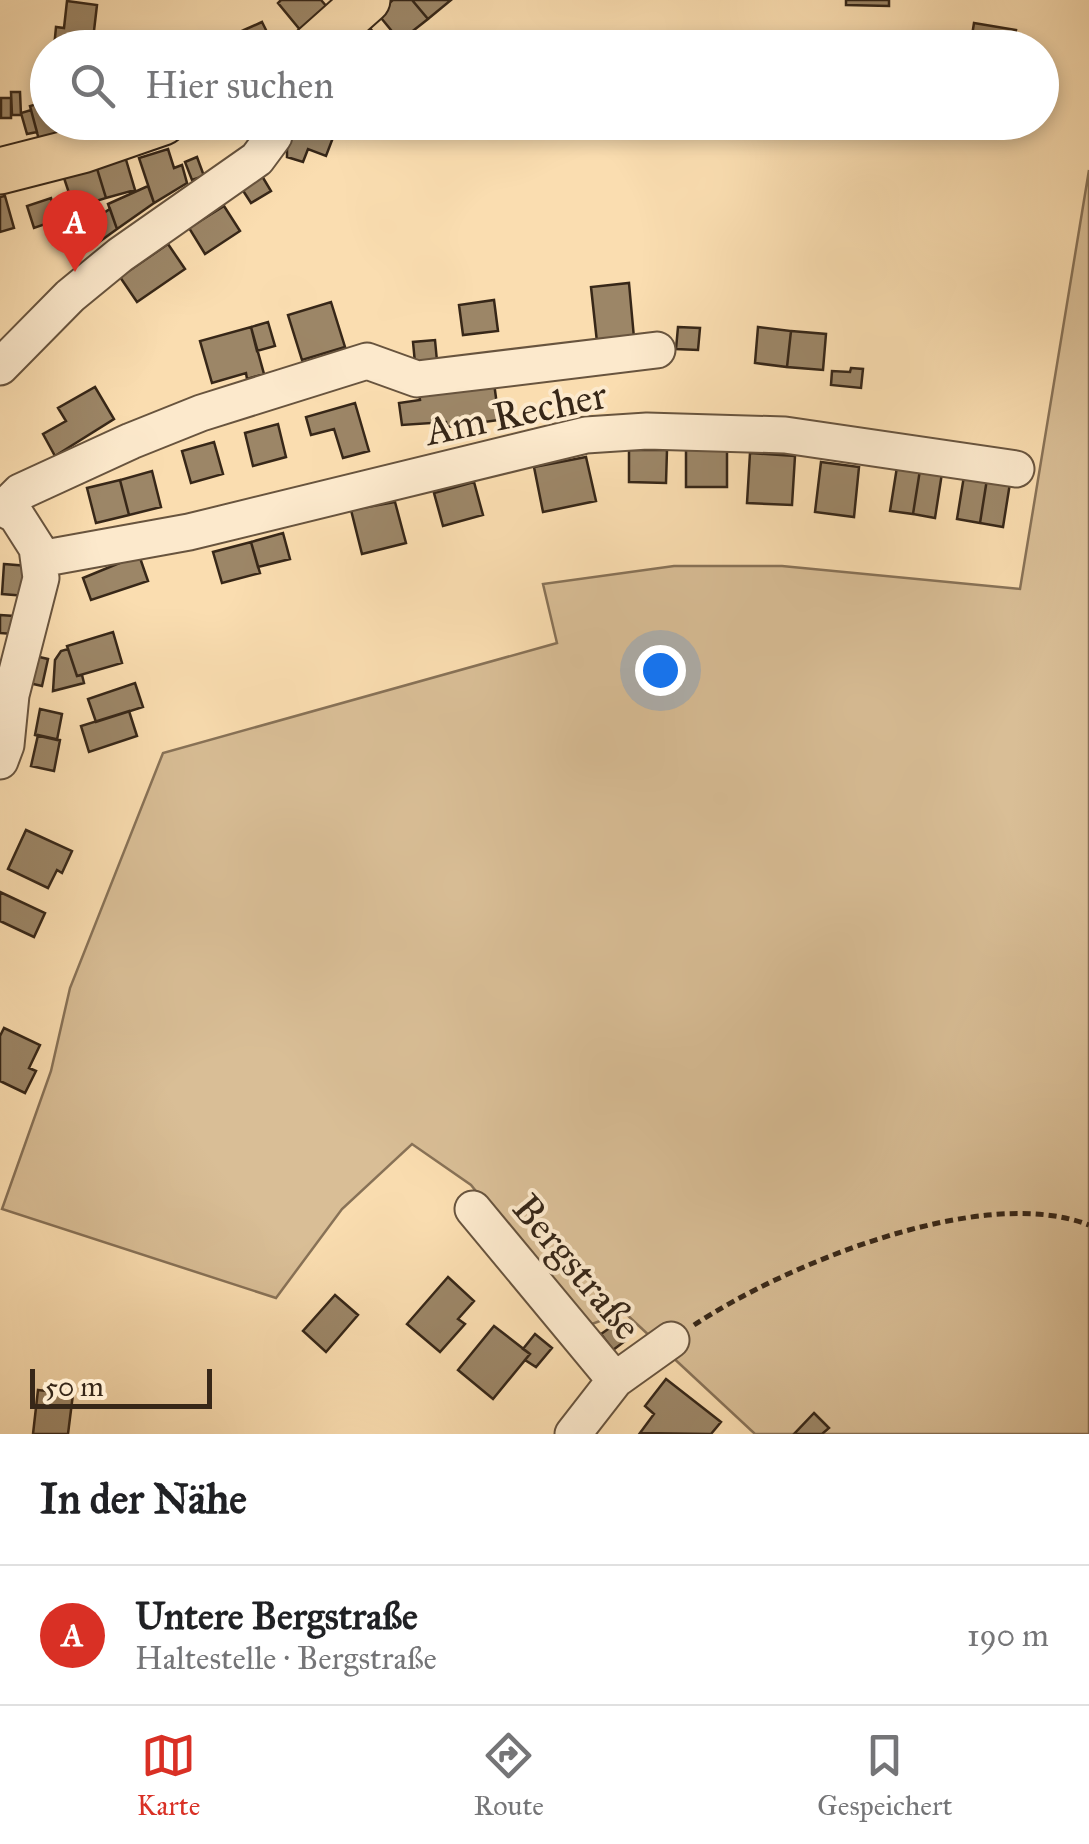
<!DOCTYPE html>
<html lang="de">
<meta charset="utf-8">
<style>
:root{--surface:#fff;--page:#f6f6f6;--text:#202124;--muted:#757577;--line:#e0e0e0;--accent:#d93025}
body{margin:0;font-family:"IM FELL Great Primer",serif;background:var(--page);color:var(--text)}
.scale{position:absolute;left:30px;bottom:25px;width:182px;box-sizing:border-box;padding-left:10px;border:5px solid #372718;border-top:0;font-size:28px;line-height:35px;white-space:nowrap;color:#372718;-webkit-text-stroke:8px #fce9cc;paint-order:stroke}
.you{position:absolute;left:660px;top:670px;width:35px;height:35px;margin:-25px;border:8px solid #fff;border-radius:50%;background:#1a73e8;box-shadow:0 0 0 15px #1a73e833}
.badge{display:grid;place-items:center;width:65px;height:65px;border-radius:50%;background:var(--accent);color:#fff;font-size:32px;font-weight:700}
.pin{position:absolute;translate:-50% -82px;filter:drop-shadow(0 2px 5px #0008)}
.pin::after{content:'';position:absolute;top:52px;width:35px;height:30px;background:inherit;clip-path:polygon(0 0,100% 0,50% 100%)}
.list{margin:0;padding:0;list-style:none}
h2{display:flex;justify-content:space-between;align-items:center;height:130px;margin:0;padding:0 40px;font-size:42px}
h2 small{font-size:32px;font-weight:400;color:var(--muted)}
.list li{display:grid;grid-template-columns:65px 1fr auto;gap:30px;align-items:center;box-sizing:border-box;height:140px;padding:0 40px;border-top:2px solid var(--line)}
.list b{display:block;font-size:38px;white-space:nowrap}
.list p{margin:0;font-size:32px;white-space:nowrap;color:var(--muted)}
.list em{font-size:32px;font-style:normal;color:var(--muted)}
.icon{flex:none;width:55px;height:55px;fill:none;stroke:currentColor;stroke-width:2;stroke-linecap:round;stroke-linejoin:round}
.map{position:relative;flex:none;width:1089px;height:1434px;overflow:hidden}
.search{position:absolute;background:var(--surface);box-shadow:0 5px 15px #0003;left:30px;right:30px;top:30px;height:110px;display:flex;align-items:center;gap:25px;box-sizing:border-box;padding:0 35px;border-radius:55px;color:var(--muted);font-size:38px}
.sheet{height:270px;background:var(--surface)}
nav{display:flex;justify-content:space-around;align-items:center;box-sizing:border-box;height:140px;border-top:2px solid var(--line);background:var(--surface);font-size:28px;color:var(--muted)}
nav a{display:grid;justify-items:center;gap:5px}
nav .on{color:var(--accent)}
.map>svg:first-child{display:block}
</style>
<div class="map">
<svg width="1089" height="1434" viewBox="0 0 1089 1434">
<rect width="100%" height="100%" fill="#faddb0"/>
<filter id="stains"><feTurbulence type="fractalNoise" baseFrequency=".002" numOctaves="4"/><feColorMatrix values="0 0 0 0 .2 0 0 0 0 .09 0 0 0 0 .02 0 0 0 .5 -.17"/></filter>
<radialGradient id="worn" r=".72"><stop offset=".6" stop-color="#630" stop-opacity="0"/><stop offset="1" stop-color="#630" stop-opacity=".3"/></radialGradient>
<path fill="#d9be96" stroke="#887257" stroke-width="2.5" d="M1089,170V1434H755L624,1312L584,1327L471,1185L412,1144L342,1209L276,1298L2,1209L51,1071L70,988L163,753L557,643L543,584L674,566H782L1020,589Z"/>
<path fill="#9c8667" stroke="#372718" stroke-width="2.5" d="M281,0H321L328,8L301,31L278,3Z
M393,0H412L428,19L400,41L377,13Z
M412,0H451L428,19Z
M846,0H889V6L846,5Z
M67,1L97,5L92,48H54L56,27L64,28Z
M262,22L275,48H252L244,30Z
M365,22L386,48H355L347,38Z
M974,23L1016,30L1013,48H970Z
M244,30L252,48H213L212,45Z
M11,92H20L21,115H12Z
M1,98H11V118H1Z
M48,101V122H60L63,133L39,140L30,106Z
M31,110L37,132L27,134L21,113Z
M60,122H102L63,133Z
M296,122H339L326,156L308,149L303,162L287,157V147Z
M168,149L174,168L182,165L187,183L154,203L139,158Z
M124,153L135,190L106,198L95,162Z
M197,157L204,176L192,180L185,162Z
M95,162L106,198L74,208L62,172Z
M262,176L271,191L251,203L242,189Z
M148,186L154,203L117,229L108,204Z
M5,196L14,228L0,232V197Z
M51,198L57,220L34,228L27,206Z
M224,206L240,231L205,254L189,228Z
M110,209L117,229L81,255L69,235Z
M168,244L185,269L137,302L120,277Z
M629,283L634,338L597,342L591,287Z
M494,300L498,331L463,335L459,305Z
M331,302L345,347L302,360L288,315Z
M268,322L275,346L257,351L251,327Z
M251,327L264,374L247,379L246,373L212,383L200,341Z
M678,327L700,328L698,350L676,349Z
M758,327L791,331L787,367L755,363Z
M791,331L826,334L823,370L787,367Z
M435,340L437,361L415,363L413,342Z
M851,368L863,369L861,388L831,385L832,371L850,372Z
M494,383L499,420L447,427L446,422L402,425L399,403L420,400L419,393Z
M95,387L114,419L55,456L43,434L66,421L58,408Z
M355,403L369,451L343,458L334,429L311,435L306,417Z
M278,424L286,457L253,466L245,433Z
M214,442L223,474L191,483L182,451Z
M686,449H727V487H686Z
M629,450H667L666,483L629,482Z
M750,453L795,456L792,505L747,503Z
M586,457L596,501L543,512L534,467Z
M821,462L859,467L854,517L815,512Z
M897,467L920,470L913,514L890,511Z
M920,470L942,473L935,518L913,514Z
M152,471L161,507L129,515L120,480Z
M964,476L987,479L980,523L957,519Z
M987,479L1010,483L1003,527L980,523Z
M120,480L129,515L96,523L87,488Z
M474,482L483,515L443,526L434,493Z
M395,502L406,543L362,554L351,510Z
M283,533L290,559L258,567L251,542Z
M251,542L260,573L222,583L213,552Z
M139,555L148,581L91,600L83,578Z
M4,564L28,566L26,596L2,594Z
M0,615L14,616L13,634L0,633Z
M113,632L122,663L77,676L67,646Z
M68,649L77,676L82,675L84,683L53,691L55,660L61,651Z
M35,656L48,659L42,686L29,683Z
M135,683L143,707L96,722L88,699Z
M40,709L62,714L57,740L35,735Z
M129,711L137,736L89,752L81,726Z
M38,735L60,740L54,771L31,766Z
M26,830L72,851L62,873L57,870L48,888L8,869Z
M0,892L45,913L34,937L0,921Z
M4,1028L40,1045L29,1068L36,1071L25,1093L0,1081V1036Z
M448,1277L474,1301L458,1319L465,1324L440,1352L407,1324Z
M335,1295L358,1315L326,1352L303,1331Z
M614,1325L625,1341L613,1350L601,1334Z
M494,1326L530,1354L493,1399L458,1370Z
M535,1334L552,1348L536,1367L525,1360L530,1354L523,1349Z
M666,1379L721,1422L711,1434L640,1433L654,1414L645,1406Z
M38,1390L73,1394L68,1434H33Z
M814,1413L829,1428L822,1434H794Z"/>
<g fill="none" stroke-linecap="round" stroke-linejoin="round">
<g stroke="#68543e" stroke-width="39">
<path id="minor" d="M0,367L70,296L120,255L257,159L274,136L276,122
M0,507L16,515L37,548L41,578L11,695L6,745L0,761
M4,508L20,492L131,441L201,413L367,361L417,379L657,350
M40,559L189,532L586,435L647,431L785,435L1016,469
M473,1209L615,1380
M573,1434L615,1380L671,1340"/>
</g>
<g stroke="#372718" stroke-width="49">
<path id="major" d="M313,48L367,0
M0,171L82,150L163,122"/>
</g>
<path stroke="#372718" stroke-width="5" stroke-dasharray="8 5" stroke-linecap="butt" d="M694,1325C785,1265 982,1183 1089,1225"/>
<use href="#minor" stroke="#fce9cc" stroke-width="35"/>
<use href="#major" stroke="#faddb0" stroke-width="45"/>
</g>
<g text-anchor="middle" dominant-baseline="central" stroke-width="8" stroke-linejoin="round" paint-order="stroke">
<g font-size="40" fill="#372718" stroke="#fce9cc">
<text transform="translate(516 413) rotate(-12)">Am Recher</text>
<text transform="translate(577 1267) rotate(50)">Bergstraße</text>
</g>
</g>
<rect width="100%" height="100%" filter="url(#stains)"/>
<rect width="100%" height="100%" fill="url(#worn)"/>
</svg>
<div class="scale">50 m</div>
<div class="you"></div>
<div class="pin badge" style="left:75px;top:272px">A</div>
<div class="search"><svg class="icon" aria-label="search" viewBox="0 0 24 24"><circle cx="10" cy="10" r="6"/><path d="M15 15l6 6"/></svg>Hier suchen</div>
</div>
<section class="sheet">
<h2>In der Nähe<small></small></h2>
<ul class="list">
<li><span class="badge">A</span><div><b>Untere Bergstraße</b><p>Haltestelle · Bergstraße</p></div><em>190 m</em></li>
</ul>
</section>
<nav>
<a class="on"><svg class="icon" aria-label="map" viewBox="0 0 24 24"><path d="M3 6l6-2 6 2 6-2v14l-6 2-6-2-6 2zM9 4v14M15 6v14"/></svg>Karte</a>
<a><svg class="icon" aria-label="directions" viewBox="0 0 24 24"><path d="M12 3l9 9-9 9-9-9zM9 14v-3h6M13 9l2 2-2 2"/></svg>Route</a>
<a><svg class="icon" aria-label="saved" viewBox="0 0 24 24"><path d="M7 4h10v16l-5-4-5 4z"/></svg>Gespeichert</a>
</nav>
